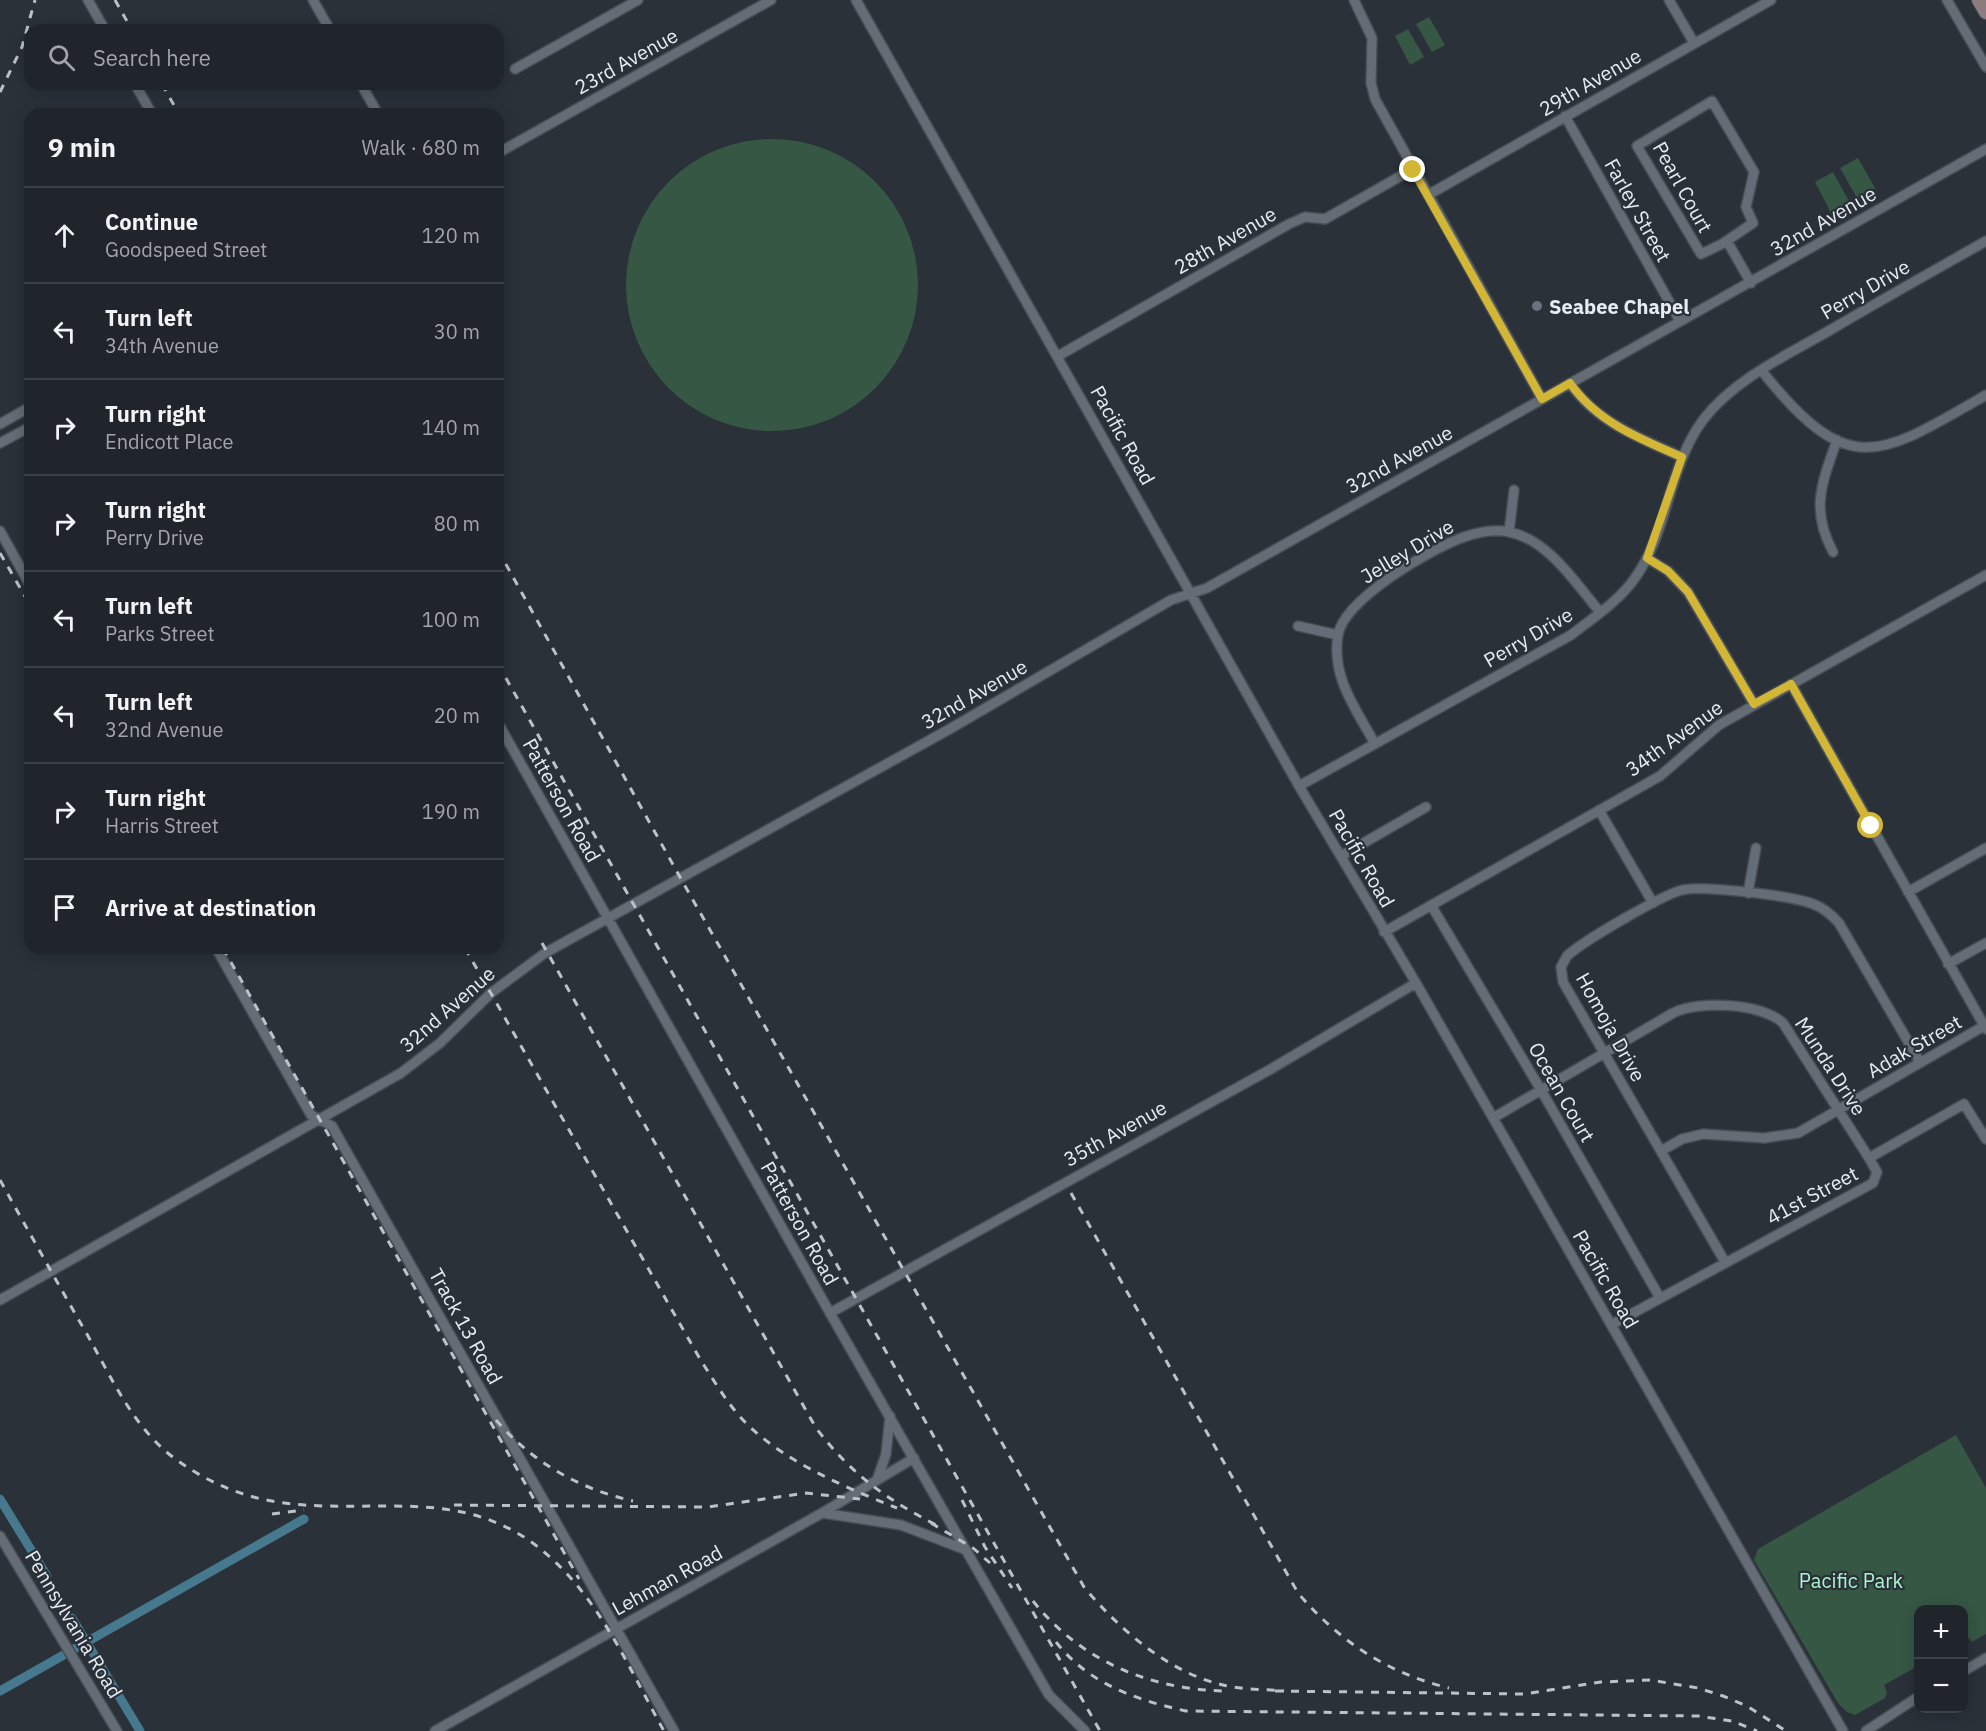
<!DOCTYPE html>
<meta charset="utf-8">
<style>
:root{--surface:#20252b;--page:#2d3137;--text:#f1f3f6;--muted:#a2a5a9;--line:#3d4247}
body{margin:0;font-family:"IBM Plex Sans",sans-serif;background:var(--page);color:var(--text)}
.controls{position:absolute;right:18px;bottom:18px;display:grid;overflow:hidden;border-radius:12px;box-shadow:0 3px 15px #0003}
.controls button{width:54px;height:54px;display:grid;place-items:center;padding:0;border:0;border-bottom:2px solid var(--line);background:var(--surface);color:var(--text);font:30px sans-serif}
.stop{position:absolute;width:18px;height:18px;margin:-14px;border:4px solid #d4b635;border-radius:50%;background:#fff}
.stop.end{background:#d4b635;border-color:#fff;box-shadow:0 2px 6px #0008}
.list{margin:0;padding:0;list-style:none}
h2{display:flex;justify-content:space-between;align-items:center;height:78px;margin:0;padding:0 24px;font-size:26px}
h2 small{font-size:20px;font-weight:400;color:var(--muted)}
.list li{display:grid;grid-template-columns:39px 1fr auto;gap:18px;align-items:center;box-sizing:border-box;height:96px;padding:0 24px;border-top:2px solid var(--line)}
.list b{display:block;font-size:22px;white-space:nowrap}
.list p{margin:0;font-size:20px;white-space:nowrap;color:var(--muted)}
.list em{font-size:20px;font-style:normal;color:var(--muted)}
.icon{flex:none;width:33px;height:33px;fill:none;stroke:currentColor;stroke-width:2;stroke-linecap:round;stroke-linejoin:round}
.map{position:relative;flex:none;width:1986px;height:1731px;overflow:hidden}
.search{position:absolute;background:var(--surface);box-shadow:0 3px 15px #0003;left:24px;top:24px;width:480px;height:66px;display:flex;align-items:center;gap:15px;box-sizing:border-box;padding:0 21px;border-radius:18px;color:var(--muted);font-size:22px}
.panel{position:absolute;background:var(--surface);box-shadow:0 3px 15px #0003;left:24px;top:108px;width:480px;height:846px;border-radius:18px}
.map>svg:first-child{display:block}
</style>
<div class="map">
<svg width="1986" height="1731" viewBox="0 0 1986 1731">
<rect width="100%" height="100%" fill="#2a3139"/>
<path fill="#365744" d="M1429,17L1445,45L1432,52L1416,24Z
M1408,29L1424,57L1410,65L1395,36Z
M626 285a146 146 0 1 1 292 0a146 146 0 1 1-292 0Z
M1858,158L1875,188L1857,198L1840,168Z
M1833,172L1850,203L1831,213L1815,182Z
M1956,1435L1986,1488V1634L1972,1642L1969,1638L1964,1637V1610H1918V1666L1884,1685L1887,1692L1885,1698L1855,1715L1847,1712L1838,1703L1754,1560L1758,1549Z"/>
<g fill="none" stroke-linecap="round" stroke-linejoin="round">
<path stroke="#46788e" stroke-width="9" d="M0,1499L47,1576
M72,1618L140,1731
M0,1691L304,1519"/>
<g stroke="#454c52" stroke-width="12">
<path id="street" d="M88,0L105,30
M313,0L330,30
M856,0L1299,786L1416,983L1843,1731
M1354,0L1372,38L1371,83L1375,99L1542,399
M1669,0L1694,43
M1947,0L1986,67
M515,69L638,0
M135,84L152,114
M361,84L378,114
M1712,101L1754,172L1746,207L1753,223L1722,244L1701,254L1637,146Z
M1565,116L1680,321
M498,153L771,0
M1428,195L1771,0
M1727,241L1751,283
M1058,356L1289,224L1305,217L1325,219L1413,169
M1761,370C1849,480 1877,458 1986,395
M1570,383C1596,422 1641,439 1682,457
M0,424L30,407
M0,443L30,427
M0,531L30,585
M1509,532L1514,490
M1833,552C1810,509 1822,483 1837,440
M1647,558L1668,571L1688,592L1754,704
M1298,626L1338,635
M1791,684L1986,1029
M498,723L830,1313L1049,1695L1085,1731
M1375,744C1356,709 1331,677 1338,635C1344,599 1432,548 1464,537C1478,532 1495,529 1509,532C1549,540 1576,584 1600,612
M1299,786L1571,635C1593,618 1619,601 1635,578C1669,530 1668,467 1703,420C1734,379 1789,354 1832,329C1883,299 1935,270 1986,241
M1599,810L1653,903
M1341,856L1426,807
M1908,892L1986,848
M1748,893L1756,848
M1431,905L1541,1090L1660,1298
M1384,932L1660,776L1719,725L1986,575
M216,948L311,1115L332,1126L674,1731
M1948,964L1986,943
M1493,1118L1673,1013C1699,1000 1761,1003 1783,1023L1869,1158L1877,1172L1873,1183L1611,1325
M1661,1151L1682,1139L1703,1134L1764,1138L1798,1133L1984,1026
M1869,1158L1964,1104L1986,1139
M1725,1262L1563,982L1561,967L1567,956C1583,941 1662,895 1682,890C1703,885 1793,896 1813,904C1824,908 1831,914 1839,923L1920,1062
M0,1300L401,1073L440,1043L491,993L545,953L948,730L1171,600L1207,588L1986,149
M830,1313L1271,1069L1416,983
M877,1480L886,1454L890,1416
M822,1513L901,1525L966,1550
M0,1536L117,1731
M1964,1671L1986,1658
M435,1731L822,1513L914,1458
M1866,1731L1918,1697"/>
</g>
<g stroke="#454c52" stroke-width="16">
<path id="secondary" d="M1979,0L1986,12"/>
</g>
<use href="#street" stroke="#646c76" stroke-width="9"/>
<use href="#secondary" stroke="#8e7d80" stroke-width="14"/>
<path stroke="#bdc2c8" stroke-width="3" stroke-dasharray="8 8" stroke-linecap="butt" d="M115,0L132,30
M162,84L179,114
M0,92L22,47L35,0
M498,550L681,879L1084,1587C1119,1629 1169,1673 1223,1685C1243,1690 1264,1689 1284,1691
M0,553L30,605
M498,664L1100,1731
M542,943L816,1428C852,1475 886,1499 938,1526
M223,948L579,1579
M465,948L700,1359C715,1382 729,1407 749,1426C789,1464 847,1488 897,1508
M0,1180C29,1232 58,1284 88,1336C112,1379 134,1428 174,1458C205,1481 239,1496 277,1502C375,1517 467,1481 551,1558C602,1604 631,1672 664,1731
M1071,1193L1298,1593C1339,1641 1387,1673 1449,1688
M496,1420C532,1462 579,1489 633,1501
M962,1500L985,1547L1012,1588
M454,1505L708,1507L806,1493L860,1499
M272,1514L304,1510
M931,1523L973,1548L990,1563
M1033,1601C1082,1662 1151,1690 1227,1691
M1056,1642C1089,1684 1136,1700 1186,1711L1698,1716L1732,1721L1757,1731
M1275,1691L1525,1694L1601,1682L1650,1680L1698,1688L1723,1696L1747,1706L1786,1731"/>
</g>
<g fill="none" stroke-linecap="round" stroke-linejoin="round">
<path stroke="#d4b635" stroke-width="8" d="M1413,170L1542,399L1570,383C1597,422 1640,439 1682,457L1647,558L1668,571L1688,592L1754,704L1791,684L1871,826"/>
</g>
<circle fill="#6b7280" stroke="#2a3139" stroke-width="2" cx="1537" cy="306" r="6"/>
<g text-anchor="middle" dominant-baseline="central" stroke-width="4.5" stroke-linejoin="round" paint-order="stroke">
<g font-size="20" fill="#e7ecf1" stroke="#2a3139">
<text transform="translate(626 61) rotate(-29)">23rd Avenue</text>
<text transform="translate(1590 82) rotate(-30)">29th Avenue</text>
<text transform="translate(1683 187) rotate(61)">Pearl Court</text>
<text transform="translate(1638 210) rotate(61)">Farley Street</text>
<text transform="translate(1823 221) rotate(-30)">32nd Avenue</text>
<text transform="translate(1225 240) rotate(-30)">28th Avenue</text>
<text transform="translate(1865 289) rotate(-30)">Perry Drive</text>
<text transform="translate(1123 435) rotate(61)">Pacific Road</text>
<text transform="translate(1399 459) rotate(-29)">32nd Avenue</text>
<text transform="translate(1407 551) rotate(-31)">Jelley Drive</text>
<text transform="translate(1528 637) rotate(-30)">Perry Drive</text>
<text transform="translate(974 694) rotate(-30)">32nd Avenue</text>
<text transform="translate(1674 738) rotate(-36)">34th Avenue</text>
<text transform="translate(562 800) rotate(61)">Patterson Road</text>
<text transform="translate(1362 858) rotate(60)">Pacific Road</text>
<text transform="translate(447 1009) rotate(-41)">32nd Avenue</text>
<text transform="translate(1611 1027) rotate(61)">Homoja Drive</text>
<text transform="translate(1914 1046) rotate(-30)">Adak Street</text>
<text transform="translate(1831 1066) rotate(57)">Munda Drive</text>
<text transform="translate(1562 1092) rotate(60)">Ocean Court</text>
<text transform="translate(1115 1133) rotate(-29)">35th Avenue</text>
<text transform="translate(1812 1195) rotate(-28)">41st Street</text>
<text transform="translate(800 1223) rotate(61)">Patterson Road</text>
<text transform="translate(1606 1279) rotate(60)">Pacific Road</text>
<text transform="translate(466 1326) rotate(61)">Track 13 Road</text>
<text transform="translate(667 1580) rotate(-29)">Lehman Road</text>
<text transform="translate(74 1624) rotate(59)">Pennsylvania Road</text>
</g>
<g font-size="20" font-weight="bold" fill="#e7ecf1" stroke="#2a3139" text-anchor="start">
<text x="1549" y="306">Seabee Chapel</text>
</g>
<g font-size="20" fill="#abf4c9" stroke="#2a3139">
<text x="1851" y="1580">Pacific Park</text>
</g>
</g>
</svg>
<div class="controls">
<button>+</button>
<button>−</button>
</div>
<div class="stop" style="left:1871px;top:826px"></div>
<div class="stop end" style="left:1413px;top:170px"></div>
<div class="search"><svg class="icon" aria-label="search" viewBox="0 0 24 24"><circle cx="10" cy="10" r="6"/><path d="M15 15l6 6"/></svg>Search here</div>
<section class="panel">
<h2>9 min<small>Walk · 680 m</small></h2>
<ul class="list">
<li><svg class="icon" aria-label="ahead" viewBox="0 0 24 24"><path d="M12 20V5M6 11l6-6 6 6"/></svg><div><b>Continue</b><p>Goodspeed Street</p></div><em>120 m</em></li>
<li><svg class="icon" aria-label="left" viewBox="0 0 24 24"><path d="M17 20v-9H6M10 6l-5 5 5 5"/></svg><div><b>Turn left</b><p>34th Avenue</p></div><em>30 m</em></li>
<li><svg class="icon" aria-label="right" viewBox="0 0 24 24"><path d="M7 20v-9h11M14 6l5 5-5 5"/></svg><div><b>Turn right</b><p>Endicott Place</p></div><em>140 m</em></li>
<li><svg class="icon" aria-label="right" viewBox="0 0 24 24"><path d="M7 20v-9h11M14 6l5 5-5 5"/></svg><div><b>Turn right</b><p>Perry Drive</p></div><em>80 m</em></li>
<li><svg class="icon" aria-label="left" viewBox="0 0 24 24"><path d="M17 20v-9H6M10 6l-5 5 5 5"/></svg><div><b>Turn left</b><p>Parks Street</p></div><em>100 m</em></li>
<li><svg class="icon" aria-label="left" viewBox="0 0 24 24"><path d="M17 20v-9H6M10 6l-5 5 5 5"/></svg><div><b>Turn left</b><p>32nd Avenue</p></div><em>20 m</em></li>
<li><svg class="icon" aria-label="right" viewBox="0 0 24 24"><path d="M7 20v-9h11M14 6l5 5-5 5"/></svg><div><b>Turn right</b><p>Harris Street</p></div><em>190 m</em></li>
<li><svg class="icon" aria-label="arrive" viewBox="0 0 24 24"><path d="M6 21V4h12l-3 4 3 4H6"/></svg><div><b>Arrive at destination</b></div></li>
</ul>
</section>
</div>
